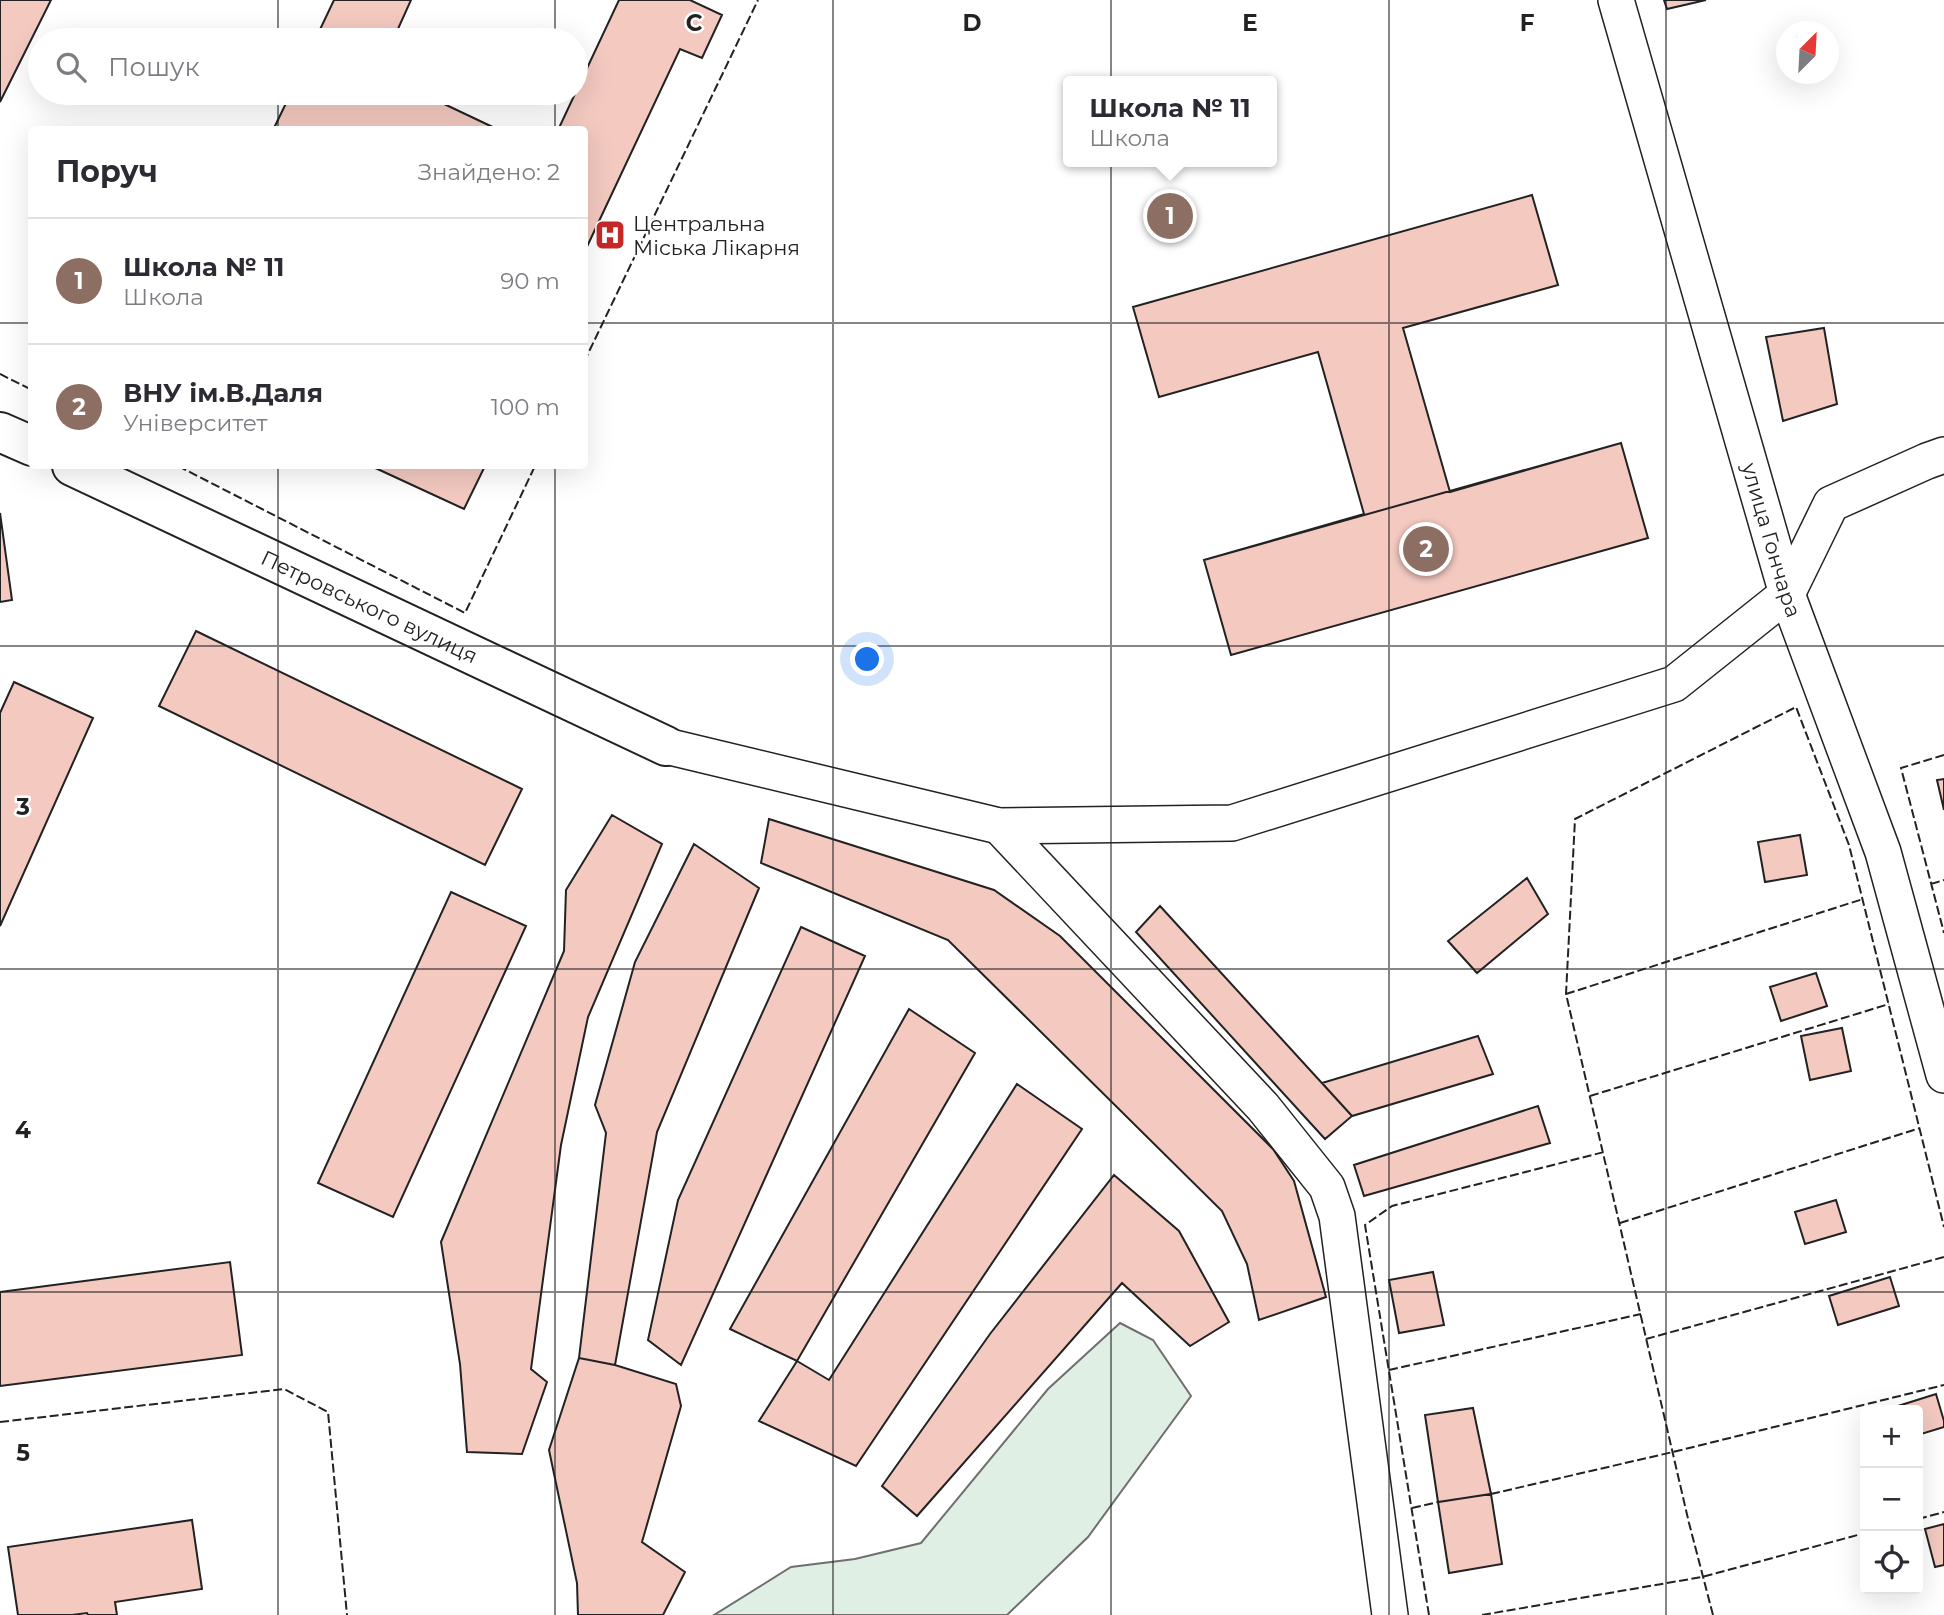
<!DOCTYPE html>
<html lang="uk">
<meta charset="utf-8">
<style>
:root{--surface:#fff;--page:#f2f2f3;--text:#2b2b33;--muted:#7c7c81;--line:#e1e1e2;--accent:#0b8043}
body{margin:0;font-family:Montserrat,sans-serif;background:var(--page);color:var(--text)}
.controls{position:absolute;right:21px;bottom:21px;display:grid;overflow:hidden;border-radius:7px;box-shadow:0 7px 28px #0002}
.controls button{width:63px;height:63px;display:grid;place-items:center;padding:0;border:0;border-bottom:2px solid var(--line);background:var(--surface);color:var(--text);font:35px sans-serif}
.compass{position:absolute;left:1776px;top:21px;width:63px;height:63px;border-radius:50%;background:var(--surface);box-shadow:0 7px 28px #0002;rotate:24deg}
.you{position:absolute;left:868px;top:660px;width:24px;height:24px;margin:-18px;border:5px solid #fff;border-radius:50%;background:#1a73e8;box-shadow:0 0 0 10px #1a73e833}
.badge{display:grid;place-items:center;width:46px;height:46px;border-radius:50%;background:var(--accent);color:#fff;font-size:23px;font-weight:700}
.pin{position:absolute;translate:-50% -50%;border:4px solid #fff;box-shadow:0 2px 7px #0006}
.popup{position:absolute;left:1063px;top:76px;width:214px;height:91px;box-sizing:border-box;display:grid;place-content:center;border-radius:7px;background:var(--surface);filter:drop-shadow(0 2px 5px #0005);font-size:23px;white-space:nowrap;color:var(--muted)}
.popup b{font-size:26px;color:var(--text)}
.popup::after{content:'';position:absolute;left:50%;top:100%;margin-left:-14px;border:14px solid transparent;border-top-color:var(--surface)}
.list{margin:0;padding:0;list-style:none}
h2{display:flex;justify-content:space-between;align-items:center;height:91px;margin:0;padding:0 28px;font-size:30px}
h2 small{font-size:23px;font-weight:400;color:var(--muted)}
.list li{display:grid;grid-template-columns:46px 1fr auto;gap:21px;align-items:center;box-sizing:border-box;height:126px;padding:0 28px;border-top:2px solid var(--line)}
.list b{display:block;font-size:26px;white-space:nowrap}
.list p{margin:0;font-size:23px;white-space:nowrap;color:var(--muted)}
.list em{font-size:23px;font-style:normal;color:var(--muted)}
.icon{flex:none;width:38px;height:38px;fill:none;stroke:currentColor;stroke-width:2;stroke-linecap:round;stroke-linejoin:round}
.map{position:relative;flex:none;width:1944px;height:1615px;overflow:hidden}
.search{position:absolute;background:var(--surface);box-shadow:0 7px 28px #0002;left:28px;top:28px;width:560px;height:77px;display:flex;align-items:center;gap:18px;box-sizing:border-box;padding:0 24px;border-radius:38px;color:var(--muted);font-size:26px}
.panel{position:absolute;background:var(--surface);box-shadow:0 7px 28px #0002;left:28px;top:126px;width:560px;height:343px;border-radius:7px}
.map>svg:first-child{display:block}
</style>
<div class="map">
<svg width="1944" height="1615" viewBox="0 0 1944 1615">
<rect width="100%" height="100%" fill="#fff"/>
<path fill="#e0efe3" stroke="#6f6f6f" stroke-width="2" d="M1120,1323L1153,1340L1191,1396L1088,1537L1007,1615H714L791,1567L855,1559L921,1543L1048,1389Z"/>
<path fill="#f3c9c0" stroke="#222" stroke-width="2" d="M0,0H51L0,102Z
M334,0H411L393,40H315Z
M619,0H690L722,15L702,58L680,49L584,253V130H558Z
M1664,0H1706L1667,9Z
M291,93H421L499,130H273Z
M1532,195L1558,285L1403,328L1450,492L1621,443L1648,538L1231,655L1204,560L1364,514L1318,352L1159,397L1133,307Z
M1824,328L1837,404L1783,421L1766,337Z
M1621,443L1648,538L1231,655L1204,560Z
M371,466H485L464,509Z
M0,513L12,600L0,602Z
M196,631L522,789L485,865L159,706Z
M14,682L93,718L0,926V713Z
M1944,779V810L1937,780Z
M612,815L662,844L588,1017L561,1145L531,1369L547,1382L522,1454L467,1452L460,1364L441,1242L564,951L566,890Z
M769,819L994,890L1060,936L1273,1149L1294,1181L1326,1297L1259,1320L1247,1264L1222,1211L948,940L761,863Z
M1800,835L1807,875L1765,882L1758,842Z
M694,844L759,888L657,1132L615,1365L579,1358L606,1133L595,1105L635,962Z
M1527,878L1548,914L1477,973L1448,941Z
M451,892L526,926L393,1217L318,1183Z
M1160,906L1352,1116L1325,1139L1136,932Z
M801,927L865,956L681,1365L648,1340L678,1200Z
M1816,973L1827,1006L1781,1021L1770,987Z
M909,1009L975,1053L797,1361L730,1329Z
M1842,1028L1851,1071L1810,1080L1801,1036Z
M1478,1036L1493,1074L1352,1116L1322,1083Z
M1017,1084L1082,1129L856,1466L759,1421L797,1361L829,1380Z
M1538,1106L1550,1143L1364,1196L1354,1165Z
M1114,1175L1179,1231L1229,1322L1190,1346L1122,1283L917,1516L882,1486L990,1334Z
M1836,1200L1846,1232L1805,1244L1795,1212Z
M230,1262L242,1355L0,1386V1292Z
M1433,1272L1444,1325L1399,1333L1389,1280Z
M1890,1277L1899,1306L1838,1325L1829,1296Z
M579,1358L615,1365L676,1384L681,1406L642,1542L685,1572L663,1615H578L577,1583L549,1450Z
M1936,1394L1944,1421V1427L1918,1435V1410H1899L1898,1406Z
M1473,1408L1491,1494L1438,1502L1425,1415Z
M1491,1494L1502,1564L1449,1573L1438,1502Z
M192,1520L202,1589L115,1602L117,1615H88L87,1613L72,1615H18L8,1547Z
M1944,1524V1565L1935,1567L1925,1529Z"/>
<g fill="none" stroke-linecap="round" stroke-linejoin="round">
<g stroke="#222" stroke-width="38">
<g id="minor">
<path id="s1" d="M1616,0L1787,594L1883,852L1944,1075"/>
<path d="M666,746L999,826L1232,823L1674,684L1787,594L1831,504L1927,461L1944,455"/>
<path d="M999,826L1263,1107L1327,1187L1337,1216L1390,1615"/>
</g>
</g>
<g stroke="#222" stroke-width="42">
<g id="tertiary">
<path d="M0,432L32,446"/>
<path id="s2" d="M72,466L666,746"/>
</g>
</g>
<use href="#minor" stroke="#fff" stroke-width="35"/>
<use href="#tertiary" stroke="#fff" stroke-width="38"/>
<path stroke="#222" stroke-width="2" stroke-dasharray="9 3.5" stroke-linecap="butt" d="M584,362L758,0
M0,374L32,390
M178,466L465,613L535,466
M1944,755L1901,768L1944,933
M1931,884L1944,880
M1566,994L1863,899
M1590,1096L1889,1004
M1620,1223L1920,1128
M1646,1339L1944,1257
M1389,1370L1641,1314
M0,1422L284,1389L328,1412L347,1615
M1491,1494L1673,1452L1944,1385
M1412,1508L1438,1502
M1918,1519L1944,1512
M1429,1615L1365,1225L1392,1206L1604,1152
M1482,1615L1702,1577L1865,1533
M1713,1615L1689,1523L1566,994L1575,819L1796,707L1849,845L1944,1227"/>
</g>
<path fill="none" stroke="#222" stroke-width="2" stroke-opacity="0.55" d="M278,0V40M555,0V40M833,0V1615M1111,0V1615M1389,0V1615M1666,0V1615M278,93V130M555,93V130M0,323H32M584,323H1944M278,466V1615M555,466V1615M0,646H1944M0,969H1944M0,1292H1944"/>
<defs>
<g id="hospital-square" transform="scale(1.575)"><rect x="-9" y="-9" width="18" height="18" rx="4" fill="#c62828" stroke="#fff"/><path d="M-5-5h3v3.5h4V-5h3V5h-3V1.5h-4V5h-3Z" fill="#fff"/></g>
</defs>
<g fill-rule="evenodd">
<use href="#hospital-square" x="610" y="235"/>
</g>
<g text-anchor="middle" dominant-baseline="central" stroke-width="5" stroke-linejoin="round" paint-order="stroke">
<g font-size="21" fill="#222" stroke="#fff" text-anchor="start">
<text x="633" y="223">Центральна<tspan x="633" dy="24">Міська Лікарня</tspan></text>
</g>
<g font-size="21" fill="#222" stroke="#fff">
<text stroke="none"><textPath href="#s1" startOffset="562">улица Гончара</textPath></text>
<text stroke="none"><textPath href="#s2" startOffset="329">Петровського вулиця</textPath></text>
</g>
</g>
<g font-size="23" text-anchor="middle" font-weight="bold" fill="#222" stroke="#fff" stroke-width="5" stroke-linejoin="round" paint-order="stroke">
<text x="694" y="31">C</text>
<text x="972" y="31">D</text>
<text x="1250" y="31">E</text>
<text x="1527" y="31">F</text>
<text x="23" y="815">3</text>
<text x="23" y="1138">4</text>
<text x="23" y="1461">5</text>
</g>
</svg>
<div class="controls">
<button>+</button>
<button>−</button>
<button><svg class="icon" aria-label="locate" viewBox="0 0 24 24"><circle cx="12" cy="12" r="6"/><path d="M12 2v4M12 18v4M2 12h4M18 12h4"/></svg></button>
</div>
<svg class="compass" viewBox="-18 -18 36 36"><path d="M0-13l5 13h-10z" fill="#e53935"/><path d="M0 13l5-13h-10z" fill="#7c7c81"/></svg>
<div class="you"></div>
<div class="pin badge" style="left:1170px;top:216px;background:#8d6e63">1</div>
<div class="popup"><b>Школа № 11</b>Школа</div>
<div class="pin badge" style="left:1426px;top:549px;background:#8d6e63">2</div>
<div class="search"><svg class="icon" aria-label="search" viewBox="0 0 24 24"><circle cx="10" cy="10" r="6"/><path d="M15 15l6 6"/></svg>Пошук</div>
<section class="panel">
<h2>Поруч<small>Знайдено: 2</small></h2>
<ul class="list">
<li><span class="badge" style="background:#8d6e63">1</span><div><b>Школа № 11</b><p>Школа</p></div><em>90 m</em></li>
<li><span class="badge" style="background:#8d6e63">2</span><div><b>ВНУ ім.В.Даля</b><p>Університет</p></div><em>100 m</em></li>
</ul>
</section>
</div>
